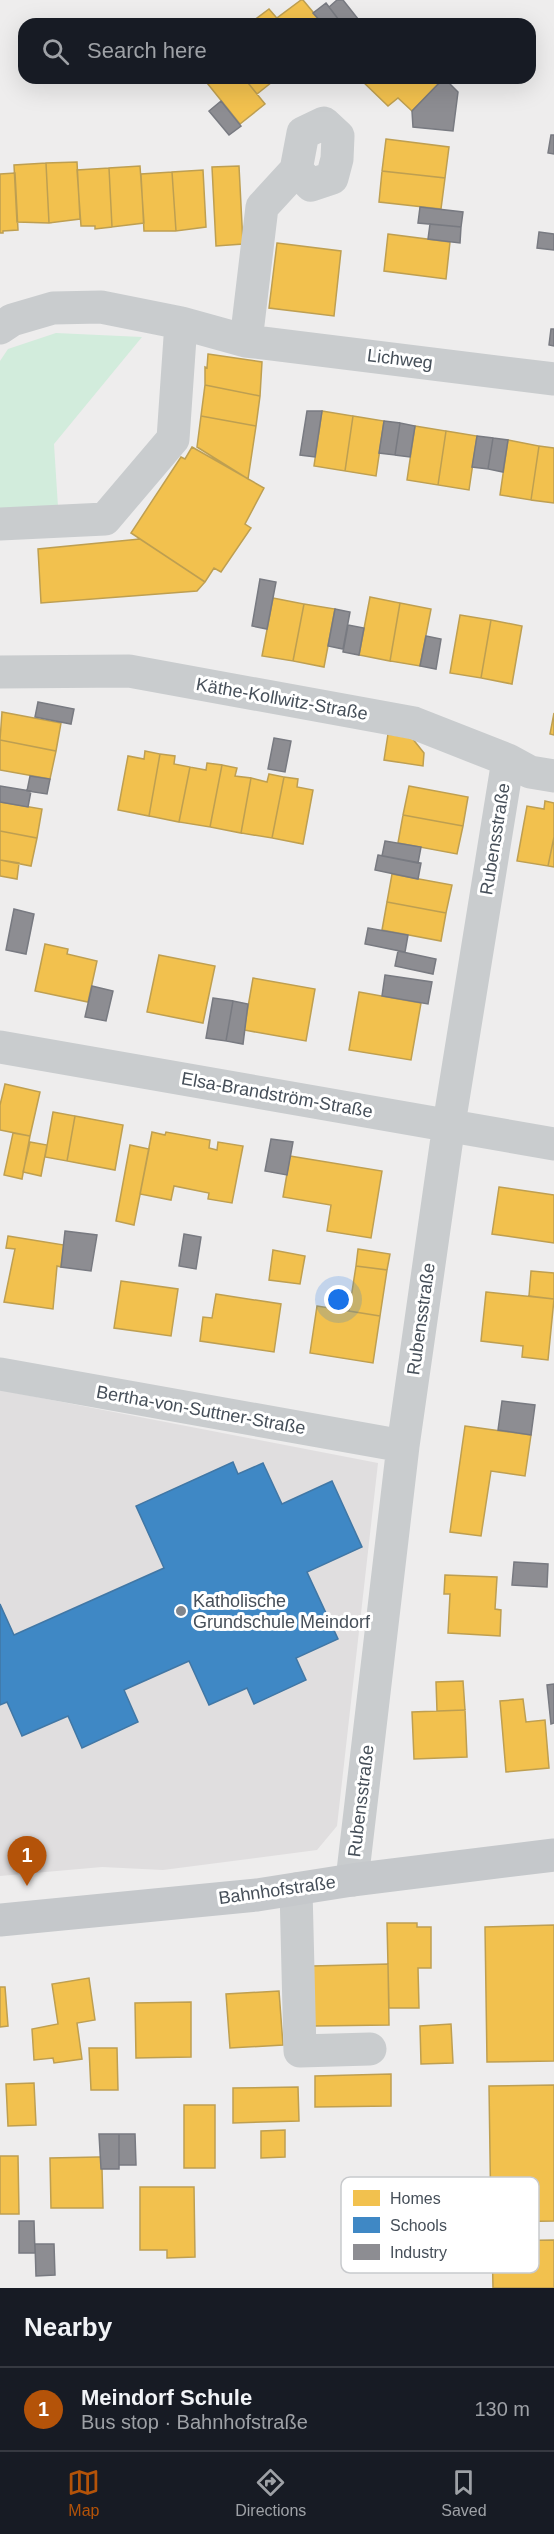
<!DOCTYPE html>
<meta charset="utf-8">
<style>
:root{--surface:#171b24;--page:#242831;--text:#f1f3f6;--muted:#9ea1a6;--line:#363941;--accent:#b45309}
body{margin:0;font-family:Helvetica,sans-serif;background:var(--page);color:var(--text)}
.you{position:absolute;left:339px;top:1300px;width:21px;height:21px;margin:-15px;border:4px solid #fff;border-radius:50%;background:#1a73e8;box-shadow:0 0 0 9px #1a73e833}
.badge{display:grid;place-items:center;width:39px;height:39px;border-radius:50%;background:var(--accent);color:#fff;font-size:20px;font-weight:700}
.pin{position:absolute;translate:-50% -50px;filter:drop-shadow(0 2px 3px #0008)}
.pin::after{content:'';position:absolute;top:32px;width:21px;height:18px;background:inherit;clip-path:polygon(0 0,100% 0,50% 100%)}
.list{margin:0;padding:0;list-style:none}
h2{display:flex;justify-content:space-between;align-items:center;height:78px;margin:0;padding:0 24px;font-size:26px}
h2 small{font-size:20px;font-weight:400;color:var(--muted)}
.list li{display:grid;grid-template-columns:39px 1fr auto;gap:18px;align-items:center;box-sizing:border-box;height:84px;padding:0 24px;border-top:2px solid var(--line)}
.list b{display:block;font-size:22px;white-space:nowrap}
.list p{margin:0;font-size:20px;white-space:nowrap;color:var(--muted)}
.list em{font-size:20px;font-style:normal;color:var(--muted)}
.icon{flex:none;width:33px;height:33px;fill:none;stroke:currentColor;stroke-width:2;stroke-linecap:round;stroke-linejoin:round}
.map{position:relative;flex:none;width:554px;height:2288px;overflow:hidden}
.search{position:absolute;background:var(--surface);box-shadow:0 6px 24px #0002;left:18px;right:18px;top:18px;height:66px;display:flex;align-items:center;gap:15px;box-sizing:border-box;padding:0 21px;border-radius:18px;color:var(--muted);font-size:22px}
.sheet{height:162px;background:var(--surface)}
nav{display:flex;justify-content:space-around;align-items:center;box-sizing:border-box;height:84px;border-top:2px solid var(--line);background:var(--surface);font-size:16px;color:var(--muted)}
nav a{display:grid;justify-items:center;gap:3px}
nav .on{color:var(--accent)}
.map>svg:first-child{display:block}
</style>
<div class="map">
<svg width="554" height="2288" viewBox="0 0 554 2288">
<rect width="100%" height="100%" fill="#eeeded"/>
<path fill="#e0dedf" d="M0,1390L378,1463L337,1826L317,1850L163,1870L102,1867L0,1876Z"/>
<path fill="#d2ecdc" d="M56,333L142,337L54,444L58,507L0,510V361L8,349Z"/>
<path fill="#f2c14e" stroke="#be9f51" stroke-width="1.5" d="M301,0H303L323,24H282L277,18Z
M269,9L282,24H249Z
M203,78H244L265,104L240,124Z
M244,78H277L257,94Z
M359,78H444L412,111L398,98L388,106Z
M386,139L449,147L445,178L382,171Z
M77,162L80,219L49,223L46,163Z
M46,163L49,223L17,222L14,165Z
M140,166L144,223L112,227L109,168Z
M239,166L243,244L216,246L212,167Z
M109,168L112,227L95,229V226H81L77,170Z
M203,170L206,227L176,231L172,172Z
M382,171L445,178L441,209L379,202Z
M172,172L176,231H144L141,174Z
M15,173L18,230L3,231V233H0V174Z
M388,234L450,242L446,279L384,271Z
M277,243L341,251L334,316L269,308Z
M208,354L262,362L260,396L205,385V367L207,368Z
M205,385L260,396L256,426L201,416Z
M322,411L353,416L345,471L314,466Z
M201,416L256,426L248,479L197,447Z
M353,416L384,421L376,476L345,471Z
M415,426L446,431L438,485L407,480Z
M446,431L477,436L469,490L438,485Z
M508,440L539,446L531,500L500,495Z
M539,446L554,448V503L531,500Z
M192,447L264,488L245,524L251,528L221,572L214,568L205,582L131,533L181,457L185,459Z
M140,539L205,582L197,591L41,603L38,549Z
M370,597L400,603L390,661L359,655Z
M273,598L304,604L293,661L262,656Z
M400,603L431,609L420,666L390,661Z
M304,604L335,609L324,667L293,661Z
M460,615L491,620L481,678L450,673Z
M491,620L522,626L512,684L481,678Z
M2,712L61,723L56,751L0,740Z
M554,713V735L550,734Z
M388,734L412,738L424,753L423,766L384,760Z
M0,740L56,751L50,779L0,770Z
M145,751L160,754L149,816L118,810L128,756L144,759Z
M160,754L175,756L174,764L190,767L179,822L149,816Z
M207,763L222,765L210,827L179,822L190,767L206,770Z
M222,765L237,768L235,776L251,778L241,833L210,827Z
M269,774L284,777L272,838L241,833L251,778L267,782Z
M284,777L298,779L297,787L313,790L303,844L272,838Z
M409,786L468,797L463,826L403,815Z
M545,801L554,803V837L548,866L517,861L527,806L544,809Z
M0,802L42,809L37,838L0,831Z
M403,815L463,826L457,854L398,843Z
M0,831L37,838L31,866L0,860Z
M554,837V867L548,866Z
M0,860L19,863L17,879L0,876Z
M392,874L452,885L446,913L387,902Z
M387,902L446,913L441,941L382,930Z
M45,944L68,949L67,954L97,961L88,1002L35,991Z
M159,955L215,966L203,1023L147,1012Z
M253,978L315,989L306,1041L244,1030Z
M359,992L421,1003L411,1060L349,1050Z
M5,1084L40,1092L30,1136L0,1130V1105Z
M53,1112L75,1116L67,1161L45,1157Z
M75,1116L123,1125L115,1170L67,1161Z
M152,1132L165,1135L166,1132L210,1140L209,1148L217,1150L218,1142L243,1146L232,1203L208,1199L209,1193L174,1186L171,1200L140,1194Z
M13,1133L30,1136L22,1179L4,1175Z
M30,1142L47,1145L41,1176L23,1172Z
M130,1145L149,1149L134,1225L116,1221Z
M290,1156L382,1171L371,1238L327,1231L331,1205L283,1197Z
M499,1187L554,1195V1243L492,1234Z
M8,1236L64,1245L61,1267L57,1266L53,1309L4,1302L15,1249L6,1248Z
M358,1249L390,1254L387,1270L356,1266Z
M273,1250L305,1256L300,1284L269,1280Z
M356,1266L387,1270L380,1316L349,1311Z
M531,1271L554,1273V1299L529,1296Z
M121,1281L178,1289L171,1336L114,1328Z
M486,1292L554,1299L548,1360L522,1357L523,1346L481,1341Z
M216,1294L281,1304L274,1352L200,1341L203,1317L212,1318Z
M317,1306L380,1316L373,1363L310,1353Z
M465,1426L531,1435L525,1476L491,1471L481,1536L450,1532Z
M445,1575L497,1577L495,1609L501,1610L500,1636L448,1633L450,1594H444Z
M463,1681L465,1710L437,1711L436,1682Z
M523,1699L526,1722L545,1720L549,1768L506,1772L500,1701Z
M465,1710L467,1757L414,1759L412,1712Z
M387,1923H417V1927H431V1968H418L419,2008H389Z
M554,1925V2061L487,2062L485,1927Z
M388,1964L389,2025L314,2026L313,1966Z
M89,1978L95,2020L77,2023L82,2059L54,2063L53,2058L34,2060L32,2029L58,2024L52,1984Z
M0,1987H5L8,2026L0,2027Z
M279,1991L283,2045L230,2048L226,1994Z
M191,2002V2057L136,2058L135,2003Z
M451,2024L453,2063L421,2064L420,2026Z
M89,2048H117L118,2090H91Z
M391,2074V2106L315,2107V2076Z
M34,2083L36,2125L8,2126L6,2084Z
M554,2085V2221L491,2222L489,2086Z
M298,2087L299,2121L233,2123V2088Z
M184,2105H215V2168H184Z
M285,2130V2157L261,2158V2131Z
M0,2156H18L19,2214H0Z
M99,2157H101L102,2169L103,2208H51L50,2158Z
M140,2187H194L195,2257L167,2258V2250H140Z
M554,2240V2288H493L492,2241Z"/>
<path fill="#3f88c5" stroke="#4177a5" stroke-width="1.5" d="M233,1462L238,1474L263,1463L282,1504L332,1481L362,1547L307,1572L338,1639L296,1658L306,1680L254,1704L247,1688L209,1705L189,1661L124,1690L138,1722L82,1748L68,1716L22,1736L7,1702L0,1705V1604L14,1635L164,1568L136,1506Z"/>
<path fill="#8d8d92" stroke="#787a81" stroke-width="1.5" d="M337,0H343L362,24H342L329,7Z
M326,3L329,7L342,24H323L313,13Z
M444,78L458,92L453,131L413,127L412,111Z
M221,101L241,126L229,135L209,111Z
M551,135H554V154L548,153Z
M420,207L463,212L461,227L418,223Z
M430,224L461,227L460,243L428,239Z
M539,232L554,234V250L537,248Z
M551,329H554V346L549,345Z
M307,411H322L315,457L300,455Z
M384,421L400,423L395,455L379,453Z
M400,423L415,426L410,457L395,455Z
M477,436L493,438L488,469L472,467Z
M493,438L508,440L503,472L488,469Z
M260,579L276,582L267,629L252,626Z
M335,609L350,612L343,649L328,646Z
M348,625L364,628L359,655L343,652Z
M426,636L441,639L436,669L420,666Z
M38,702L74,709L71,724L35,717Z
M274,738L291,741L285,772L268,769Z
M30,776L50,779L47,794L27,791Z
M0,786L31,791L28,807L0,802Z
M385,841L421,847L418,863L382,856Z
M378,855L421,863L418,879L375,870Z
M14,909L34,914L26,954L6,950Z
M368,928L408,935L405,952L365,944Z
M398,951L436,959L433,974L395,966Z
M385,975L432,982L428,1004L382,996Z
M92,986L113,991L106,1021L85,1017Z
M213,998L233,1001L226,1041L206,1038Z
M233,1001L248,1004L243,1044L226,1041Z
M271,1139L293,1142L287,1175L265,1171Z
M65,1231L97,1235L91,1271L61,1267Z
M184,1234L201,1237L196,1269L179,1266Z
M502,1401L535,1405L531,1435L498,1430Z
M514,1562L548,1564L547,1587L512,1585Z
M554,1684V1723L551,1724L547,1685Z
M99,2134H119V2169H101Z
M119,2134H135L136,2165H119Z
M19,2221H34L35,2253H19Z
M35,2244H54L55,2275L36,2276Z"/>
<g fill="none" stroke-linecap="round" stroke-linejoin="round">
<path stroke="#c9ccce" stroke-width="33" d="M0,328L12,320L53,308L101,307L181,323L246,341L554,379
M246,341L262,207L296,170L311,185L332,178L337,159L338,136L324,123L303,133L296,170
M0,524L105,519L173,439L181,323
M0,672L129,671L414,723L508,760L530,772L554,776
M0,1047L554,1144
M0,1374L403,1446
M352,1880L403,1446L449,1124L508,760
M296,1889L300,2051L370,2049"/>
<path stroke="#c5c8cb" stroke-width="33" d="M0,1920L257,1895L352,1880L554,1855"/>
</g>
<circle fill="#81868d" stroke="#fff" stroke-width="2" cx="181" cy="1611" r="6"/>
<g text-anchor="middle" dominant-baseline="central" stroke-width="6" stroke-linejoin="round" paint-order="stroke">
<g font-size="18" fill="#464f59" stroke="#fff">
<text transform="translate(400 359) rotate(7)">Lichweg</text>
<text transform="translate(282 699) rotate(10)">Käthe-Kollwitz-Straße</text>
<text transform="translate(495 839) rotate(-81)">Rubensstraße</text>
<text transform="translate(277 1095) rotate(10)">Elsa-Brandström-Straße</text>
<text transform="translate(421 1319) rotate(-82)">Rubensstraße</text>
<text transform="translate(201 1410) rotate(10)">Bertha-von-Suttner-Straße</text>
<text transform="translate(361 1801) rotate(-83)">Rubensstraße</text>
<text transform="translate(277 1890) rotate(-8)">Bahnhofstraße</text>
</g>
<g font-size="18" fill="#464f59" stroke="#fff" text-anchor="start">
<text x="193" y="1601">Katholische<tspan x="193" dy="21">Grundschule Meindorf</tspan></text>
</g>
</g>
<rect x="341" y="2177" width="198" height="96" rx="9" fill="#fff" stroke="#c8cacd" stroke-width="1.5"/>
<rect x="353" y="2190" width="27" height="16" fill="#f2c14e"/>
<rect x="353" y="2217" width="27" height="16" fill="#3f88c5"/>
<rect x="353" y="2244" width="27" height="16" fill="#8d8d92"/>
<g font-size="16" fill="#464f59">
<text x="390" y="2204">Homes</text>
<text x="390" y="2231">Schools</text>
<text x="390" y="2258">Industry</text>
</g>
</svg>
<div class="you"></div>
<div class="pin badge" style="left:27px;top:1886px">1</div>
<div class="search"><svg class="icon" aria-label="search" viewBox="0 0 24 24"><circle cx="10" cy="10" r="6"/><path d="M15 15l6 6"/></svg>Search here</div>
</div>
<section class="sheet">
<h2>Nearby<small></small></h2>
<ul class="list">
<li><span class="badge">1</span><div><b>Meindorf Schule</b><p>Bus stop · Bahnhofstraße</p></div><em>130 m</em></li>
</ul>
</section>
<nav>
<a class="on"><svg class="icon" aria-label="map" viewBox="0 0 24 24"><path d="M3 6l6-2 6 2 6-2v14l-6 2-6-2-6 2zM9 4v14M15 6v14"/></svg>Map</a>
<a><svg class="icon" aria-label="directions" viewBox="0 0 24 24"><path d="M12 3l9 9-9 9-9-9zM9 14v-3h6M13 9l2 2-2 2"/></svg>Directions</a>
<a><svg class="icon" aria-label="saved" viewBox="0 0 24 24"><path d="M7 4h10v16l-5-4-5 4z"/></svg>Saved</a>
</nav>
